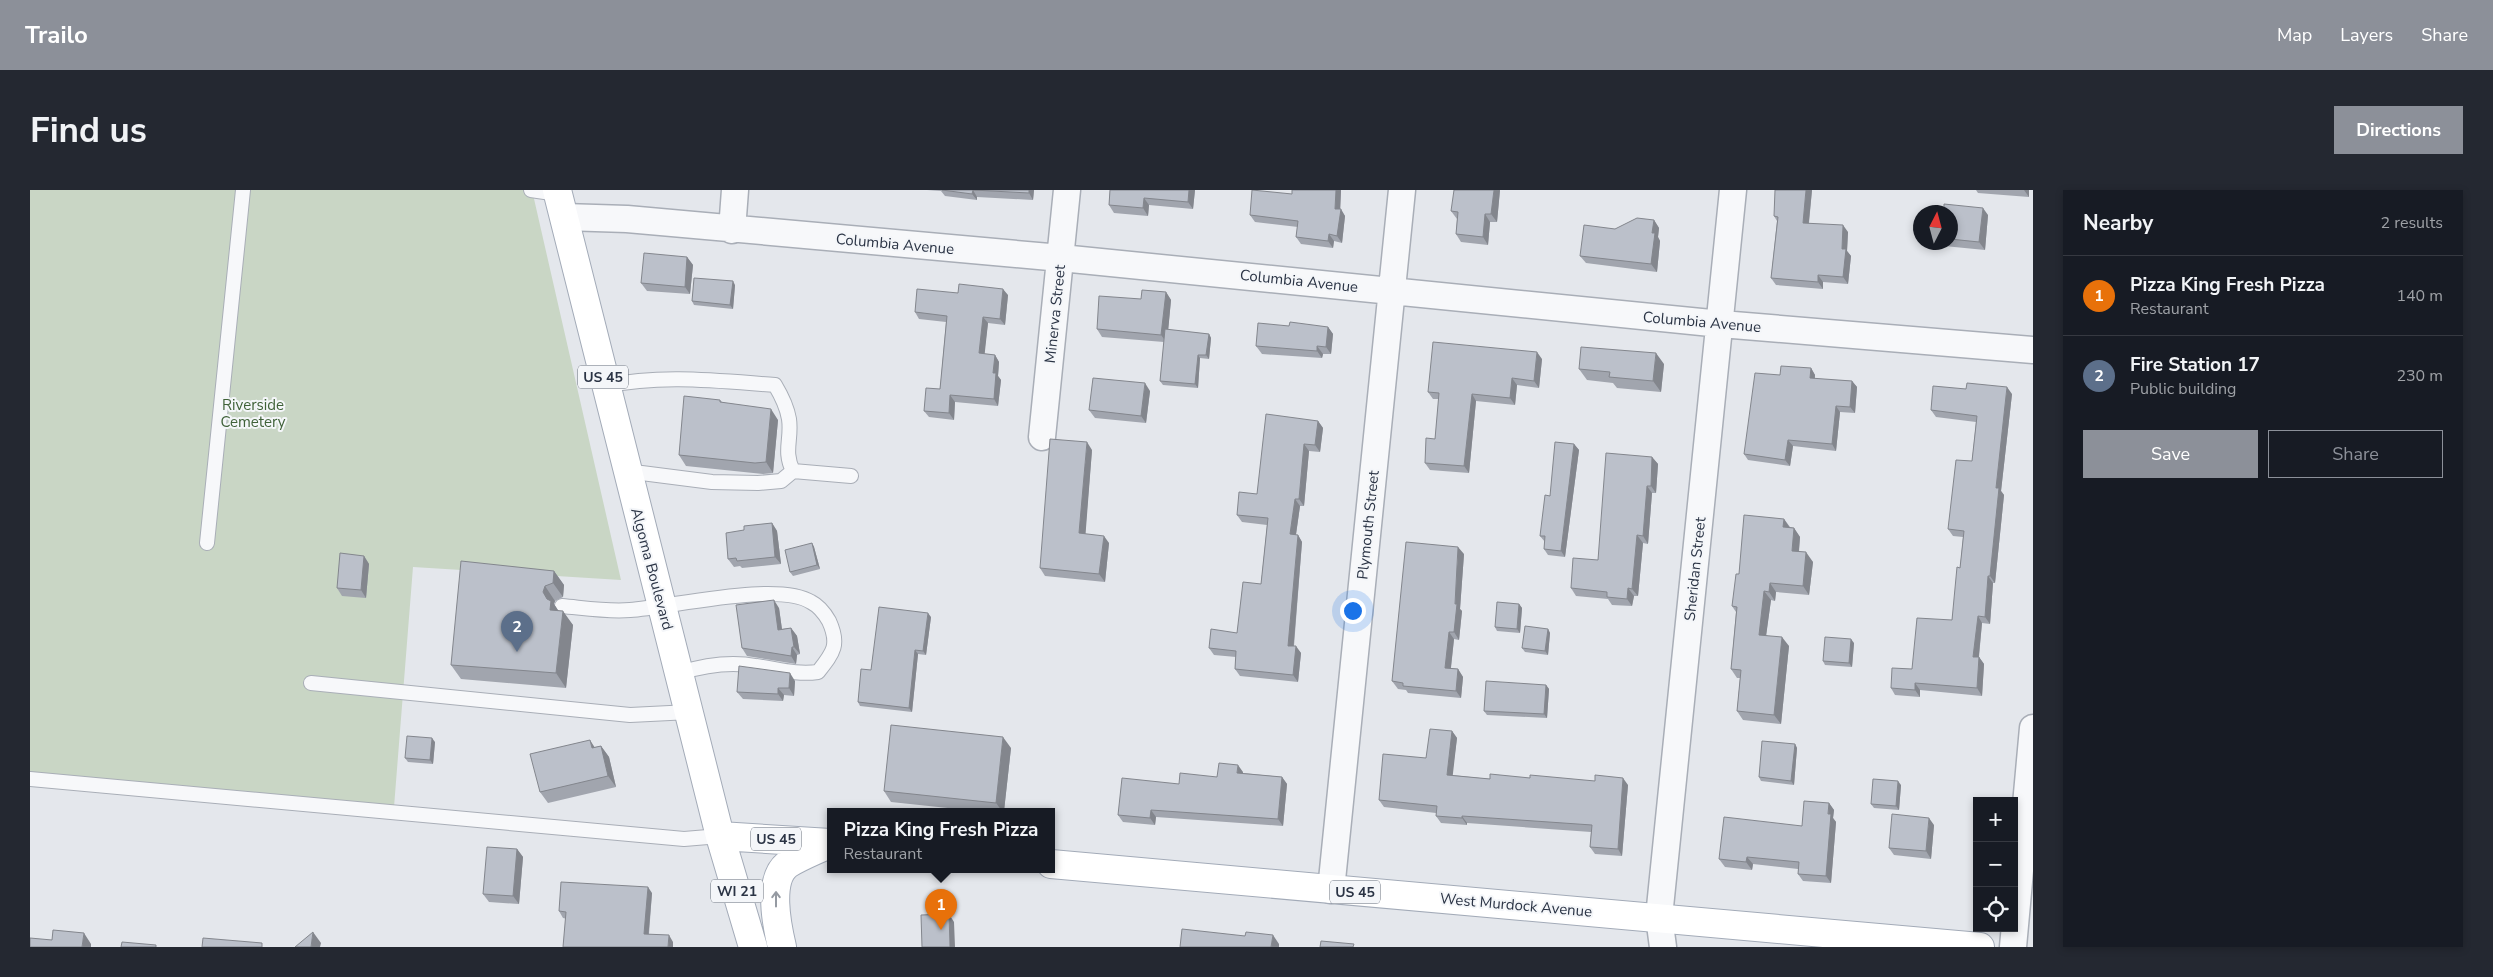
<!DOCTYPE html>
<meta charset="utf-8">
<style>
:root{--surface:#171b24;--page:#242831;--text:#f1f3f6;--muted:#9ea1a6;--line:#363941;--accent:#8c9099}
body{margin:0;font-family:"Nunito Sans",sans-serif;background:var(--page);color:var(--text)}
.controls{position:absolute;right:15px;bottom:15px;display:grid;overflow:hidden;border-radius:0px;box-shadow:0 2px 8px #0003}
.controls button{width:45px;height:45px;display:grid;place-items:center;padding:0;border:0;border-bottom:1px solid var(--line);background:var(--surface);color:var(--text);font:25px sans-serif}
.compass{position:absolute;left:1883px;top:15px;width:45px;height:45px;border-radius:50%;background:var(--surface);box-shadow:0 2px 8px #0003;rotate:6deg}
.you{position:absolute;left:1322px;top:420px;width:18px;height:18px;margin:-12px;border:4px solid #fff;border-radius:50%;background:#1a73e8;box-shadow:0 0 0 8px #1a73e833}
.badge{display:grid;place-items:center;width:32px;height:32px;border-radius:50%;background:var(--accent);color:#fff;font-size:16px;font-weight:700}
.pin{position:absolute;translate:-50% -41px;filter:drop-shadow(0 1px 2px #0008)}
.pin::after{content:'';position:absolute;top:26px;width:18px;height:15px;background:inherit;clip-path:polygon(0 0,100% 0,50% 100%)}
.popup{position:absolute;left:797px;top:618px;width:228px;height:65px;box-sizing:border-box;display:grid;place-content:center;border-radius:0px;background:var(--surface);filter:drop-shadow(0 1px 4px #0005);font-size:16px;white-space:nowrap;color:var(--muted)}
.popup b{font-size:19px;color:var(--text)}
.popup::after{content:'';position:absolute;left:50%;top:100%;margin-left:-10px;border:10px solid transparent;border-top-color:var(--surface)}
.list{margin:0;padding:0;list-style:none}
h2{display:flex;justify-content:space-between;align-items:center;height:65px;margin:0;padding:0 20px;font-size:21px}
h2 small{font-size:16px;font-weight:400;color:var(--muted)}
.list li{display:grid;grid-template-columns:32px 1fr auto;gap:15px;align-items:center;box-sizing:border-box;height:80px;padding:0 20px;border-top:1px solid var(--line)}
.list b{display:block;font-size:19px;white-space:nowrap}
.list p{margin:0;font-size:16px;white-space:nowrap;color:var(--muted)}
.list em{font-size:16px;font-style:normal;color:var(--muted)}
.actions{display:flex;gap:10px;padding:15px 20px}
.actions a{flex:1;padding:11px 0;border:1px solid var(--accent);border-radius:0px;text-align:center;font-size:18px;color:var(--accent)}
.actions .main{background:var(--accent);color:#fff}
.icon{flex:none;width:28px;height:28px;fill:none;stroke:currentColor;stroke-width:2;stroke-linecap:round;stroke-linejoin:round}
.map{position:relative;flex:none;width:2003px;height:757px;overflow:hidden;border-radius:0px}
header{display:flex;align-items:center;gap:30px;box-sizing:border-box;height:70px;padding:0 25px;background:var(--accent);color:#fff}
header strong{font-size:24px}
nav{display:flex;gap:28px;margin-inline-start:auto;font-size:18px}
.intro{display:flex;align-items:center;justify-content:space-between;box-sizing:border-box;height:120px;padding:0 30px}
h1{margin:0;font-size:35px}
.button{padding:12px 22px;border-radius:0px;background:var(--accent);color:#fff;font-size:18px;font-weight:700}
main{display:flex;gap:30px;padding:0 30px}
aside{flex:1;background:var(--surface);border-radius:0px;box-shadow:0 2px 8px #0003}
.map>svg:first-child{display:block}
</style>
<header>
<strong>Trailo</strong>
<nav><a>Map</a><a>Layers</a><a>Share</a></nav>
</header>
<div class="intro"><h1>Find us</h1><a class="button">Directions</a></div>
<main>
<div class="map">
<svg width="2003" height="757" viewBox="0 0 2003 757">
<rect width="100%" height="100%" fill="#e4e7ec"/>
<path fill="#c9d6c5" d="M0,0H502L591,390L383,377L364,617L0,586Z"/>
<g fill="none" stroke-linecap="round" stroke-linejoin="round">
<g stroke="#a9aeb7" stroke-width="16">
<path id="lane" d="M501,0L528,4
M576,196C631,184 689,191 745,195C751,205 757,217 759,229C762,249 753,261 763,281L821,286
M596,281L682,292L728,293L751,291L763,281
M177,353L213,0
M532,416C554,418 578,422 600,420C642,417 748,391 781,412C789,416 795,424 799,431C810,455 803,463 788,482C766,485 748,479 726,476C700,471 675,475 649,483
M281,493L600,525L660,522
M0,589L654,649L690,646"/>
</g>
<g stroke="#a9aeb7" stroke-width="29">
<path id="street" d="M534,27L597,29L1031,68L1691,134L2003,160
M702,40L705,0
M1012,247L1037,0
M1301,700L1372,0
M1633,757L1629,727L1703,0
M1983,757L2003,538"/>
</g>
<g stroke="#a3abb8" stroke-width="30">
<path id="primary" d="M527,0L690,646L723,757
M690,646L800,653
M1021,674L1950,757
M752,757C747,736 737,689 758,674C771,666 787,660 801,653"/>
</g>
<use href="#lane" stroke="#f7f8fa" stroke-width="14"/>
<use href="#street" stroke="#f7f8fa" stroke-width="26"/>
<use href="#primary" stroke="#fff" stroke-width="28"/>
</g>
<path fill="#a1a5ae" d="M897,0H1004L1003,10L947,7V10L915,6L911,1Z
M1080,0H1165L1163,19L1119,15L1118,26L1084,23L1079,15Z
M1262,0H1311L1310,19L1315,26L1312,53L1304,51L1303,58L1271,54L1266,47L1268,37L1225,32L1220,25L1262,4Z
M1470,0L1467,32H1460L1458,55L1431,52L1426,44L1427,29L1421,21Z
M1782,0L1779,33L1818,42L1817,61L1821,66L1818,94L1793,92V99L1746,95L1741,88L1747,31L1744,26Z
M1946,0H1999V7L1948,3Z
M1914,19L1958,25L1955,60L1904,55L1902,52H1920V22Z
M1624,30L1629,38L1628,47L1630,51L1627,82L1556,73L1550,66L1585,39Z
M657,67L663,75L660,104L617,101L611,93Z
M705,95L703,119L664,115L662,111Z
M1136,102L1141,110L1138,140L1179,144L1181,148L1179,169L1170,168L1168,198L1133,195L1130,191L1134,152L1072,147L1067,139L1111,109Z
M928,103L978,105L975,135L958,133L954,164L965,165L969,172L968,186L971,190L968,216L925,212L924,230L899,227L894,221L910,199L916,132L889,129L885,122Z
M1259,136L1298,137L1303,144L1301,164H1293L1292,168L1232,164L1226,156Z
M1512,169L1509,198L1487,195L1485,215L1446,211L1439,283L1400,280L1395,273L1405,249L1409,209H1403L1398,202Z
M1634,174L1631,202L1587,198L1583,193L1557,190L1549,179Z
M1781,178L1785,185V189L1822,191L1827,197L1825,223L1810,222L1806,261L1763,256L1760,276L1718,270L1714,264L1750,185Z
M1120,201L1116,233L1065,228L1059,220Z
M1982,204L1971,301L1974,305L1965,393H1963L1960,434L1952,433L1949,467L1954,474L1952,506L1890,500V507L1865,505L1861,498L1882,479L1922,430L1930,378L1933,347L1923,346L1918,339L1942,271L1946,232L1906,227L1901,220Z
M690,210L692,212L748,230L743,283L733,284L656,276L649,265Z
M1288,231L1293,238L1290,262L1279,261L1274,316H1270L1266,345H1268L1272,352L1264,456L1271,463L1268,492L1210,486L1205,479L1206,467L1184,465L1179,458L1207,443L1231,394L1237,335L1212,332L1207,325L1227,304Z
M1544,254L1549,260L1535,367L1518,365L1514,359L1515,352L1510,346L1520,306Z
M1062,260L1055,344L1079,353L1075,392L1015,386L1010,378Z
M1622,267L1628,274L1626,303H1622L1618,354L1613,353L1608,406H1604L1602,416L1582,415L1578,409L1546,406L1541,398L1568,370Z
M1754,329L1760,337L1764,338L1770,347L1769,362L1783,372L1779,405L1746,402L1745,411L1741,410L1736,445L1759,456L1751,534L1713,530L1707,521L1710,488H1707L1701,479L1706,422L1702,416L1709,384Z
M742,333L747,341L751,374L712,378L710,376L704,377L698,369L714,340Z
M782,353L784,357L790,379L763,386L760,382Z
M1434,364L1430,419L1432,421L1429,450L1424,449L1421,478L1428,479L1433,487L1431,508L1378,503L1376,500L1368,499L1362,491Z
M334,366L339,374L336,408L312,406L307,398Z
M524,381L534,395L533,407L525,411L524,414L528,420L543,435L536,498L431,489L421,475Z
M1489,414L1492,418L1490,443L1467,441L1465,437Z
M749,418L752,439L761,438L767,446L770,464L767,465L766,474L717,466L712,458Z
M901,427L896,465L888,464L882,522L830,516L828,512L841,480Z
M1518,439L1520,443L1518,465L1495,462L1492,458Z
M1824,453L1822,477L1795,475L1793,471Z
M765,491L764,506L754,505L753,511L713,509L707,502Z
M1516,495L1519,499L1517,528L1457,525L1454,521Z
M1422,541L1427,548L1422,585L1460,589L1500,588L1598,595L1592,666L1565,664L1560,657L1561,642L1437,633V635L1411,633L1406,626V623L1354,617L1349,610L1396,568Z
M405,552L403,574L378,572L375,568Z
M1765,554L1767,558L1764,595L1731,591L1729,587Z
M571,556L579,567L586,597L518,613L510,602L565,557Z
M981,558L974,621H946L861,612L854,601Z
M1213,582V583L1252,587L1257,594L1253,636L1126,627L1125,635L1093,632L1088,625L1149,594Z
M1871,595L1869,620L1844,618L1841,614Z
M1799,613L1804,620L1803,628L1806,632L1801,693L1773,691L1768,684V679L1723,674L1722,680L1695,677L1689,669L1772,636Z
M1904,635L1901,669L1864,665L1859,658Z
M487,659L493,667L489,714L459,712L453,704Z
M622,703L619,744L643,752L533,728L529,721Z"/>
<path fill="#83868d" d="M943,0L947,7V10L942,4Z
M999,0H1004L1003,10L999,3Z
M1159,0H1165L1163,19L1158,12Z
M1306,0H1311L1310,25L1311,19L1315,26L1312,53L1307,46L1305,19Z
M1464,0H1470L1467,32L1461,24Z
M1776,0H1782L1778,40L1773,33Z
M1994,0H1999V7Z
M1114,8L1119,15L1118,26L1113,18Z
M1953,18L1958,25L1955,60L1949,52Z
M1455,24L1460,32L1458,55L1453,47Z
M1624,30L1629,38L1628,47L1630,51L1627,82L1621,74L1622,43Z
M1813,35L1818,42L1817,61L1821,66L1818,94L1813,87L1812,59Z
M1299,44L1304,51L1303,58L1298,51Z
M657,67L663,75L660,104L655,97Z
M1788,85L1793,92V99L1788,92Z
M703,91L705,95L703,119L700,115Z
M973,99L978,105L975,135L970,129Z
M1136,102L1141,110L1137,153L1131,145Z
M953,127L958,133L954,170L949,163Z
M1298,137L1303,144L1301,164L1296,157Z
M1179,144L1181,148L1179,169L1176,165Z
M1287,156L1293,164L1292,168L1287,161Z
M1507,162L1512,169L1509,198L1504,191Z
M1626,163L1634,174L1631,202L1623,191Z
M965,165L969,172L968,186L971,190L968,216L964,209L963,183Z
M1168,165L1170,168L1168,198L1165,194Z
M1781,178L1785,185L1784,195L1780,188Z
M1482,188L1487,195L1485,215L1480,208Z
M1822,191L1827,197L1825,223L1820,217Z
M1115,193L1120,201L1116,233L1111,226Z
M1977,197L1982,204L1971,301L1974,305L1965,393L1960,386L1966,298Z
M1442,204L1446,211L1439,283L1434,276Z
M920,205L925,212L924,230L919,223Z
M1806,216L1810,222L1806,261L1802,254Z
M741,219L748,230L743,283L736,272Z
M1288,231L1293,238L1290,262L1285,255Z
M1758,250L1763,256L1760,276L1755,270Z
M1057,252L1062,260L1055,351L1049,343Z
M1274,254L1279,261L1274,316L1269,309Z
M1544,254L1549,260L1535,367L1531,361Z
M1622,267L1628,274L1626,303L1621,296Z
M1617,296L1622,303L1618,354L1613,346Z
M1265,309L1270,316L1265,351L1260,344Z
M1754,329L1760,338L1753,337Z
M742,333L747,341L751,374L745,367Z
M1764,338L1770,347L1768,370L1762,361Z
M1268,345L1272,352L1263,463L1258,456Z
M1607,345L1613,353L1608,406L1602,399Z
M1074,346L1079,353L1075,392L1069,384Z
M782,353L784,357L790,379L787,375Z
M1428,357L1434,364L1430,419L1432,421L1429,450L1424,442Z
M1776,362L1783,372L1779,405L1773,396Z
M334,366L339,374L336,408L331,400Z
M524,381L534,395L533,407L523,393Z
M1958,386L1963,393L1960,434L1955,427Z
M1740,393L1746,402L1745,411L1739,402Z
M515,396L525,411L524,414L531,425L520,420L513,402Z
M1598,398L1604,406L1602,416L1597,409Z
M1734,401L1741,410L1735,454L1729,445Z
M744,410L749,418L753,447L748,440Z
M1489,414L1492,418L1490,443L1487,439Z
M533,421L543,435L536,498L526,483Z
M898,423L901,427L896,465L893,461Z
M1948,426L1952,433L1948,474L1943,467Z
M761,438L767,446L770,464L764,457Z
M1518,439L1520,443L1518,465L1515,461Z
M1419,442L1424,449L1420,485L1415,478Z
M1752,447L1759,456L1751,534L1744,525Z
M1821,449L1824,453L1822,477L1819,473Z
M1266,456L1271,463L1268,492L1263,485Z
M762,457L767,465L766,474L761,466Z
M885,460L888,464L882,522L879,518Z
M1949,467L1954,474L1952,506L1947,498Z
M1428,479L1433,487L1431,508L1426,501Z
M760,483L765,491L764,506L759,498Z
M1885,493L1890,500V507L1885,500Z
M1516,495L1519,499L1517,528L1514,524Z
M748,498L754,505L753,511L748,504Z
M1422,541L1427,548L1422,592L1417,585Z
M973,547L981,558L974,621H972L966,613Z
M402,548L405,552L403,574L400,570Z
M560,550L567,561L562,558Z
M1765,554L1767,558L1764,595L1761,591Z
M571,556L579,567L586,597L578,586Z
M1208,575L1213,582L1212,590L1207,583Z
M1252,587L1257,594L1253,636L1248,629Z
M1593,588L1598,595L1592,666L1588,659Z
M1868,591L1871,595L1869,620L1866,616Z
M1799,613L1804,620L1803,628L1806,632L1801,693L1796,686Z
M1121,620L1126,627L1125,635L1120,628Z
M1432,626L1437,633V635L1432,628Z
M1899,628L1904,635L1901,669L1896,661Z
M487,659L493,667L489,714L483,706Z
M1717,667L1723,674L1722,680L1716,672Z
M618,697L622,703L618,750L614,744Z
M919,724L924,732L925,757H920Z
M283,742L291,753L290,757H281Z
M54,743L61,754V757H52Z
M639,745L643,752V757H638Z
M1243,745L1249,754V757H1241Z"/>
<path fill="#bbc0ca" stroke="#83868d" d="M912,0H999V3L943,0L942,4Z
M1080,0H1159L1158,12L1114,8L1113,18L1079,15Z
M1222,0L1262,4V0H1306L1305,19H1311L1307,46L1299,44L1298,51L1266,47L1268,31L1220,25Z
M1424,0H1464L1461,24H1455L1453,47L1426,44L1428,22L1421,21Z
M1745,0H1776L1773,33L1813,35L1812,59H1816L1813,87L1788,85V92L1741,88L1748,27L1744,26Z
M1914,14L1953,18L1949,52L1920,49V22H1901L1902,18L1914,19Z
M1607,28L1624,30L1622,43H1625L1621,74L1550,66L1554,35L1585,39Z
M614,63L657,67L655,97L611,93Z
M664,88L703,91L700,115L662,111Z
M929,94L973,99L970,129L953,127L949,163L965,165L963,183H966L964,209L920,205L919,223L894,221L896,198L910,199L917,126L885,122L887,99L928,103Z
M1112,100L1136,102L1131,145L1067,139L1069,106L1111,109Z
M1260,132L1298,137L1296,157L1287,156V161L1226,156L1228,133L1259,136Z
M1135,139L1179,144L1176,165H1168L1165,194L1130,191Z
M1403,152L1507,162L1504,191L1482,188L1480,208L1442,204L1434,276L1395,273L1396,248L1405,249L1409,203L1398,202Z
M1551,157L1626,163L1623,191L1579,187L1580,182L1549,179Z
M1751,176L1781,178L1780,188L1822,191L1820,217L1806,216L1802,254L1758,250L1755,270L1714,264L1725,183L1750,185Z
M1063,188L1115,193L1111,226L1059,220Z
M1937,193L1977,197L1966,298H1969L1960,386H1958L1955,427L1948,426L1943,467H1949L1947,498L1885,493V500L1861,498L1862,478L1882,479L1887,428L1922,430L1927,377L1930,378L1934,341L1918,339L1926,270L1942,271L1947,226L1901,220L1903,196L1936,199Z
M654,206L690,210V212L741,219L736,272L725,273L649,265Z
M1236,224L1288,231L1285,255L1274,254L1269,309H1265L1260,344L1268,345L1258,456H1266L1263,485L1205,479L1206,461L1179,458L1181,439L1207,443L1213,392L1231,394L1238,328L1207,325L1209,302L1227,304Z
M1020,249L1057,252L1049,343L1074,346L1069,384L1010,378Z
M1525,252L1544,254L1531,361L1514,359L1515,346H1510L1515,305L1520,306Z
M1576,263L1622,267L1621,296H1617L1613,346L1607,345L1602,399L1598,398L1597,409L1577,407V402L1541,398L1543,368L1568,370Z
M1714,325L1754,329L1753,337L1764,338L1762,361L1776,362L1773,396L1740,393L1739,402L1734,401L1729,445L1752,447L1744,525L1707,521L1711,480L1701,479L1707,417L1702,416L1706,384H1709Z
M742,333L745,367L707,371L706,368L698,369L696,343L714,340V336Z
M1376,352L1428,357L1425,414H1427L1424,442H1419L1415,478L1428,479L1426,501L1373,496V493L1362,491Z
M782,353L787,375L760,382L755,360Z
M310,363L334,366L331,400L307,398Z
M431,371L524,381L523,393L515,396L513,402L517,409L521,411L520,420L533,421L526,483L421,475Z
M744,410L748,440L761,438L764,457H762L761,466L712,458L706,415Z
M1467,412L1489,414L1487,439L1465,437Z
M849,417L898,423L893,461L885,460L879,518L828,512L831,479L841,480Z
M1495,436L1518,439L1515,461L1492,458Z
M1795,447L1821,449L1819,473L1793,471Z
M709,476L760,483L759,498H748V504L707,502Z
M1456,491L1516,495L1514,524L1454,521Z
M861,535L973,547L966,613L854,601Z
M1400,539L1422,541L1417,585L1460,589V584L1500,588V585L1565,591V585L1593,588L1588,659L1560,657L1562,635L1432,626V628L1406,626L1407,616L1349,610L1353,564L1396,568Z
M377,546L402,548L400,570L375,568Z
M560,550L562,558L571,556L578,586L510,602L500,564Z
M1732,551L1765,554L1761,591L1729,587Z
M1189,573L1208,575L1207,583L1252,587L1248,629L1121,620L1120,628L1088,625L1092,588L1149,594L1150,583L1187,587Z
M1843,589L1868,591L1866,616L1841,614Z
M1774,611L1799,613L1798,624H1801L1796,686L1768,684L1769,672L1717,667L1716,672L1689,669L1694,627L1772,636Z
M1862,624L1899,628L1896,661L1859,658Z
M457,657L487,659L483,706L453,704Z
M531,692L618,697L614,744L639,745L638,757H533L536,722L529,721Z
M919,724L920,757H892L891,725Z
M1152,739L1215,746L1216,742L1243,745L1241,757H1150Z
M23,740L54,743L52,757H0V748L22,750Z
M283,742L281,757H265Z
M173,748L232,753V757H172Z
M1291,751L1324,754L1323,757H1290Z
M92,752L126,755V757H91Z"/>
<defs><path id="oneway-shaft" d="M-6 0H5M1.5-3L5.5 0L1.5 3" fill="none" stroke-width="1.6" stroke-linecap="round" stroke-linejoin="round" transform="scale(1.25)"/></defs>
<use stroke="#959aa2" href="#oneway-shaft" transform="translate(746 709) rotate(-90)"/>
<g text-anchor="middle" dominant-baseline="central" stroke-width="4" stroke-linejoin="round" paint-order="stroke">
<g fill="#f4f6f9" stroke="#676e7b" stroke-width="1">
<rect x="548" y="175.5" width="50" height="23" rx="4"/>
<rect x="721" y="637.5" width="50" height="23" rx="4"/>
<rect x="681" y="689.5" width="52" height="23" rx="4"/>
<rect x="1300" y="690.5" width="50" height="23" rx="4"/>
</g>
<g font-size="14" font-weight="bold" fill="#2b3445">
<text x="573" y="187">US 45</text>
<text x="746" y="649">US 45</text>
<text x="707" y="701">WI 21</text>
<text x="1325" y="702">US 45</text>
</g>
<g font-size="15" fill="#2b3445" stroke="#f4f6f9">
<text transform="translate(865 54) rotate(5)">Columbia Avenue</text>
<text transform="translate(1269 91) rotate(6)">Columbia Avenue</text>
<text transform="translate(1025 124) rotate(-84)">Minerva Street</text>
<text transform="translate(1672 132) rotate(5)">Columbia Avenue</text>
<text transform="translate(1338 335) rotate(-84)">Plymouth Street</text>
<text transform="translate(622 379) rotate(75)">Algoma Boulevard</text>
<text transform="translate(1665 379) rotate(-84)">Sheridan Street</text>
<text transform="translate(1486 715) rotate(5)">West Murdock Avenue</text>
</g>
<g font-size="15" fill="#3f6138" stroke="#f4f6f9">
<text x="223" y="215">Riverside<tspan x="223" dy="17">Cemetery</tspan></text>
</g>
</g>
</svg>
<div class="controls">
<button>+</button>
<button>−</button>
<button><svg class="icon" aria-label="locate" viewBox="0 0 24 24"><circle cx="12" cy="12" r="6"/><path d="M12 2v4M12 18v4M2 12h4M18 12h4"/></svg></button>
</div>
<svg class="compass" viewBox="-18 -18 36 36"><path d="M0-13l5 13h-10z" fill="#e53935"/><path d="M0 13l5-13h-10z" fill="#9ea1a6"/></svg>
<div class="you"></div>
<div class="pin badge" style="left:911px;top:740px;background:#e8710a">1</div>
<div class="popup"><b>Pizza King Fresh Pizza</b>Restaurant</div>
<div class="pin badge" style="left:487px;top:462px;background:#5c6f8a">2</div>
</div>
<aside>
<h2>Nearby<small>2 results</small></h2>
<ul class="list">
<li><span class="badge" style="background:#e8710a">1</span><div><b>Pizza King Fresh Pizza</b><p>Restaurant</p></div><em>140 m</em></li>
<li><span class="badge" style="background:#5c6f8a">2</span><div><b>Fire Station 17</b><p>Public building</p></div><em>230 m</em></li>
</ul>
<div class="actions"><a class="main">Save</a><a>Share</a></div>
</aside>
</main>
